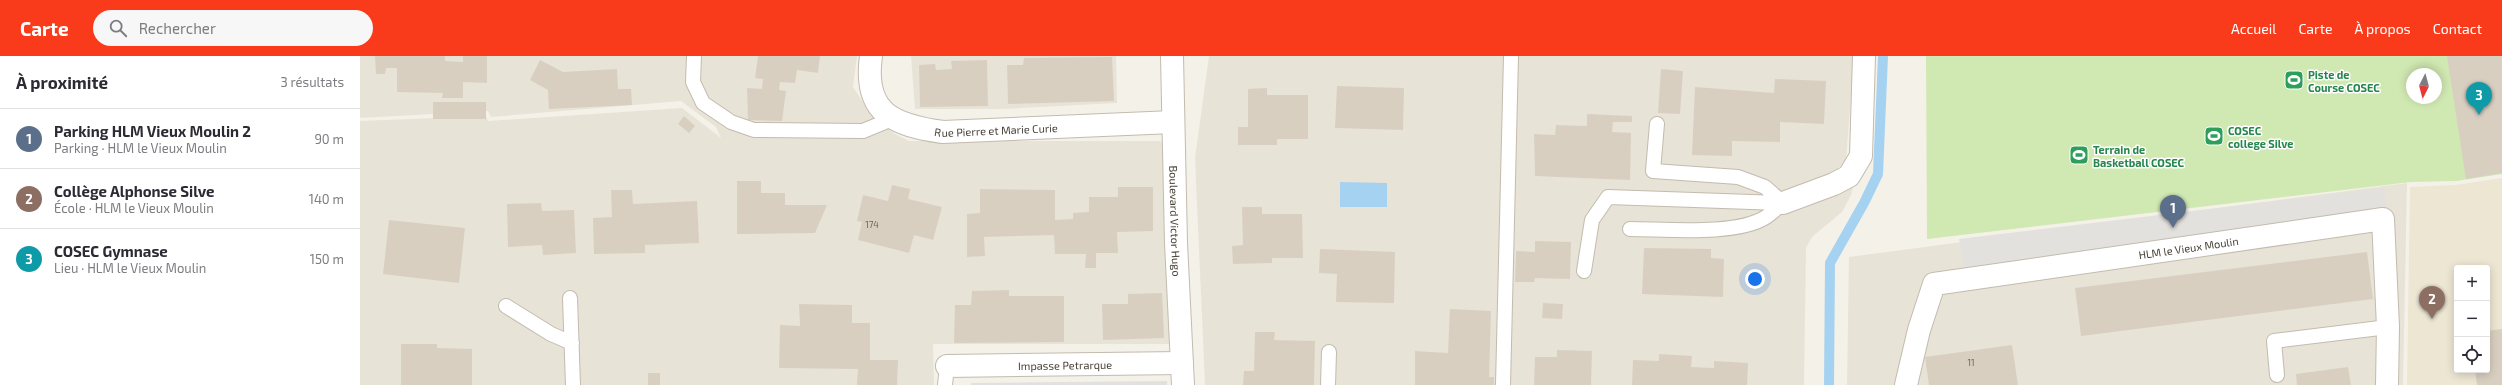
<!DOCTYPE html>
<html lang="fr">
<meta charset="utf-8">
<style>
:root{--surface:#fff;--page:#f7f7f7;--text:#2b2b33;--muted:#7c7c81;--line:#e1e1e2;--accent:#f93b1b}
body{margin:0;font-family:"Exo 2",sans-serif;background:var(--page);color:var(--text)}
.controls{position:absolute;right:12px;bottom:12px;display:grid;overflow:hidden;border-radius:4px;box-shadow:0 2px 10px #0003}
.controls button{width:36px;height:36px;display:grid;place-items:center;padding:0;border:0;border-bottom:1px solid var(--line);background:var(--surface);color:var(--text);font:20px sans-serif}
.compass{position:absolute;left:2046px;top:12px;width:36px;height:36px;border-radius:50%;background:var(--surface);box-shadow:0 2px 10px #0003;rotate:186deg}
.you{position:absolute;left:1395px;top:223px;width:14px;height:14px;margin:-10px;border:3px solid #fff;border-radius:50%;background:#1a73e8;box-shadow:0 0 0 6px #1a73e833}
.badge{display:grid;place-items:center;width:26px;height:26px;border-radius:50%;background:var(--accent);color:#fff;font-size:13px;font-weight:700}
.pin{position:absolute;translate:-50% -33px;filter:drop-shadow(0 1px 2px #0008)}
.pin::after{content:'';position:absolute;top:21px;width:14px;height:12px;background:inherit;clip-path:polygon(0 0,100% 0,50% 100%)}
.list{margin:0;padding:0;list-style:none}
h2{display:flex;justify-content:space-between;align-items:center;height:52px;margin:0;padding:0 16px;font-size:17px}
h2 small{font-size:13px;font-weight:400;color:var(--muted)}
.list li{display:grid;grid-template-columns:26px 1fr auto;gap:12px;align-items:center;box-sizing:border-box;height:60px;padding:0 16px;border-top:1px solid var(--line)}
.list b{display:block;font-size:15px;white-space:nowrap}
.list p{margin:0;font-size:13px;white-space:nowrap;color:var(--muted)}
.list em{font-size:13px;font-style:normal;color:var(--muted)}
.icon{flex:none;width:22px;height:22px;fill:none;stroke:currentColor;stroke-width:2;stroke-linecap:round;stroke-linejoin:round}
.map{position:relative;flex:none;width:2142px;height:329px;overflow:hidden}
header{display:flex;align-items:center;gap:24px;box-sizing:border-box;height:56px;padding:0 20px;background:var(--accent);color:#fff}
header strong{font-size:19px}
nav{display:flex;gap:22px;margin-inline-start:auto;font-size:14px}
.search{width:280px;height:36px;background:var(--page);display:flex;align-items:center;gap:10px;box-sizing:border-box;padding:0 14px;border-radius:22px;color:var(--muted);font-size:15px}
main{display:flex}
aside{flex:1;background:var(--surface)}
.map>svg:first-child{display:block}
</style>
<header>
<strong>Carte</strong>
<div class="search"><svg class="icon" aria-label="search" viewBox="0 0 24 24"><circle cx="10" cy="10" r="6"/><path d="M15 15l6 6"/></svg>Rechercher</div>
<nav><a>Accueil</a><a>Carte</a><a>À propos</a><a>Contact</a></nav>
</header>
<main>
<aside>
<h2>À proximité<small>3 résultats</small></h2>
<ul class="list">
<li><span class="badge" style="background:#5c6f8a">1</span><div><b>Parking HLM Vieux Moulin 2</b><p>Parking · HLM le Vieux Moulin</p></div><em>90 m</em></li>
<li><span class="badge" style="background:#8d6e63">2</span><div><b>Collège Alphonse Silve</b><p>École · HLM le Vieux Moulin</p></div><em>140 m</em></li>
<li><span class="badge" style="background:#0f9aa8">3</span><div><b>COSEC Gymnase</b><p>Lieu · HLM le Vieux Moulin</p></div><em>150 m</em></li>
</ul>
</aside>
<div class="map">
<svg width="2142" height="329" viewBox="0 0 2142 329">
<rect width="100%" height="100%" fill="#f4f1e9"/>
<path fill="#e8e3d7" d="M0,0H497L493,31L508,54L535,78L549,85H801L805,102L810,288H573L574,329H0V65L126,60L128,65L322,52L361,82L356,71L321,45L131,61L128,55L0,62Z
M551,0H756L757,47L644,53H555Z
M849,0H1494L1486,104L1471,120L1494,128L1491,139L1482,156L1452,181L1446,192L1444,329H845L835,102Z
M2047,127L2043,329H1487L1489,201Z"/>
<path fill="#ede6d3" fill-rule="evenodd" d="M2142,122V329H2047L2050,131L2095,129ZM2097,212H2127V314H2097Z"/>
<path fill="#d0e8b2" fill-rule="evenodd" d="M1566,0H2142V118L2096,125L2051,126L1567,183ZM2052,18H2076V42H2052Z"/>
<path fill="#e3e1dd" d="M2024,132L2028,160L1604,211L1599,183Z
M807,325V329H611V327Z"/>
<path fill="#a6d2f1" d="M980,126L1027,127V151H980Z"/>
<g fill="none" stroke-linecap="round" stroke-linejoin="round">
<path stroke="#a6d2f1" stroke-width="10" d="M1469,329L1470,207L1504,147L1518,118L1523,0"/>
</g>
<path fill="#d9cfc1" d="M15,0H85V5L103,6V0H127V27L103,26V42H82L83,37L37,36V12H26L25,18H16Z
M398,0H460L458,17L437,14L435,27L420,26L419,34L426,35L422,65L388,64L387,32L402,33L403,23L395,22Z
M2087,0H2142V117L2106,123Z
M752,1L754,45L648,48L647,9H663L664,2Z
M180,4L203,16L257,13L258,33H271L272,49L189,53L188,34L170,24Z
M627,4L628,50L560,51L559,9L575,8L576,14L592,13L591,5Z
M1301,13L1323,15L1320,58L1298,57Z
M1415,23L1466,25L1464,68L1420,66V86L1372,85V100L1332,99L1335,31L1414,37Z
M977,30L1044,32L1043,74L975,72Z
M907,32V39H948V83H917V89H878V71H888V33Z
M73,46H126V63H73Z
M1227,58L1272,60V66H1253L1252,76L1271,77L1270,124L1175,120L1174,78L1195,79L1196,69L1227,70Z
M324,60L335,70L329,77L318,68Z
M377,125H401V137H425V149H467L455,177L377,178Z
M532,129L550,133L548,143L582,151L573,184L554,179L549,197L498,184L502,166L497,165L503,139L528,145Z
M758,131H793V175L757,176L758,197H736V212H725L726,198H695L694,179L624,181L625,200L607,201V158L620,157V133L695,134V164L713,163V157L729,156V141H758Z
M251,134H272L273,148L337,145L339,187L285,189V197L234,198L233,162L252,161Z
M181,147L182,155L214,154L216,197L183,199L182,189L148,191L147,148Z
M882,151H902V158H942L943,202H912V207L873,208L872,190L883,189Z
M29,164L105,172L99,227L23,218Z
M1175,185L1211,186L1210,223L1175,222L1174,226H1155L1156,195L1175,196Z
M1284,192L1351,193V202L1364,203L1363,241L1282,238Z
M960,193L1035,196L1034,247L976,246L977,218L959,217Z
M2007,196L2013,243L1721,280L1715,232Z
M649,234V240H704V286L594,287L595,249H611L612,235Z
M802,237L804,282L743,284L742,248H768V238Z
M1183,247L1203,248L1202,263L1182,262Z
M439,248L492,249V267H510V304H538L537,329H497L498,313L419,312L420,269L440,270Z
M1090,253L1131,255L1129,321H1134V329H1055V295L1088,297Z
M2142,273V329H2117L2115,314H2127V275Z
M895,276H915L914,284L955,285L954,329H883L884,315H894Z
M41,288H77V292L112,293V329H41Z
M1652,289L1658,329H1569L1565,301Z
M1197,294L1232,295L1231,329H1174L1175,301H1197Z
M1299,298L1332,300L1331,311L1354,312V305L1388,307L1387,329H1272L1273,304L1299,305Z
M1988,311L1991,329H1937L1936,318Z
M288,317H300V329H288Z"/>
<g fill="none" stroke-linecap="round" stroke-linejoin="round">
<g stroke="#c3bbae" stroke-width="16">
<path id="lane" d="M334,0L333,26L343,47L371,66L394,74L503,75L532,63
M1297,68L1293,115L1378,121L1405,131L1423,147
M1270,173C1305,173 1377,180 1406,161C1412,157 1417,152 1423,147
M1224,215L1232,164L1248,141L1423,147
M210,242L213,329
M146,250L191,278L212,287
M1917,319L1914,285L2028,271
M585,329L587,310
M968,329L969,296
M1143,329L1151,0"/>
</g>
<g stroke="#c3bbae" stroke-width="24">
<g id="street">
<path id="s1" d="M511,0C503,57 533,69 583,76L813,66"/>
<path id="s2" d="M812,0L816,187L823,329"/>
<path d="M1423,147L1474,128L1489,120L1501,100L1504,0"/>
<path id="s3" d="M587,310L822,307"/>
<path id="s4" d="M1546,329L1559,274L1574,228L2023,163L2028,271L2027,329"/>
</g>
</g>
<use href="#lane" stroke="#fff" stroke-width="14"/>
<use href="#street" stroke="#fff" stroke-width="22"/>
</g>
<defs>
<g id="stadium-square" transform="scale(1)"><rect x="-9" y="-9" width="18" height="18" rx="4" fill="#2e9e5b" stroke="#fff"/><path d="M0-5a6.5 5 0 1 0 0 10a6.5 5 0 1 0 0-10ZM-3.5-1.8h7v3.6h-7Z" fill="#fff"/></g>
</defs>
<g fill-rule="evenodd">
<use href="#stadium-square" x="1934" y="24"/>
<use href="#stadium-square" x="1854" y="80"/>
<use href="#stadium-square" x="1719" y="99"/>
</g>
<g text-anchor="middle" dominant-baseline="central" stroke-width="3" stroke-linejoin="round" paint-order="stroke">
<g font-size="9" fill="#6c645a">
<text x="512" y="168">174</text>
<text x="1611" y="306">11</text>
</g>
<g font-size="11" font-weight="bold" fill="#27864d" stroke="#fff" text-anchor="start">
<text x="1948" y="18">Piste de<tspan x="1948" dy="13">Course COSEC</tspan></text>
<text x="1868" y="74">COSEC<tspan x="1868" dy="13">college Silve</tspan></text>
<text x="1733" y="93">Terrain de<tspan x="1733" dy="13">Basketball COSEC</tspan></text>
</g>
<g font-size="11" fill="#484137" stroke="#fff">
<text stroke="none"><textPath href="#s1" startOffset="176">Rue Pierre et Marie Curie</textPath></text>
<text stroke="none"><textPath href="#s2" startOffset="165">Boulevard Victor Hugo</textPath></text>
<text stroke="none"><textPath href="#s4" startOffset="362">HLM le Vieux Moulin</textPath></text>
<text stroke="none"><textPath href="#s3" startOffset="118">Impasse Petrarque</textPath></text>
</g>
</g>
</svg>
<div class="controls">
<button>+</button>
<button>−</button>
<button><svg class="icon" aria-label="locate" viewBox="0 0 24 24"><circle cx="12" cy="12" r="6"/><path d="M12 2v4M12 18v4M2 12h4M18 12h4"/></svg></button>
</div>
<svg class="compass" viewBox="-18 -18 36 36"><path d="M0-13l5 13h-10z" fill="#e53935"/><path d="M0 13l5-13h-10z" fill="#7c7c81"/></svg>
<div class="you"></div>
<div class="pin badge" style="left:1813px;top:172px;background:#5c6f8a">1</div>
<div class="pin badge" style="left:2072px;top:263px;background:#8d6e63">2</div>
<div class="pin badge" style="left:2119px;top:59px;background:#0f9aa8">3</div>
</div>
</main>
